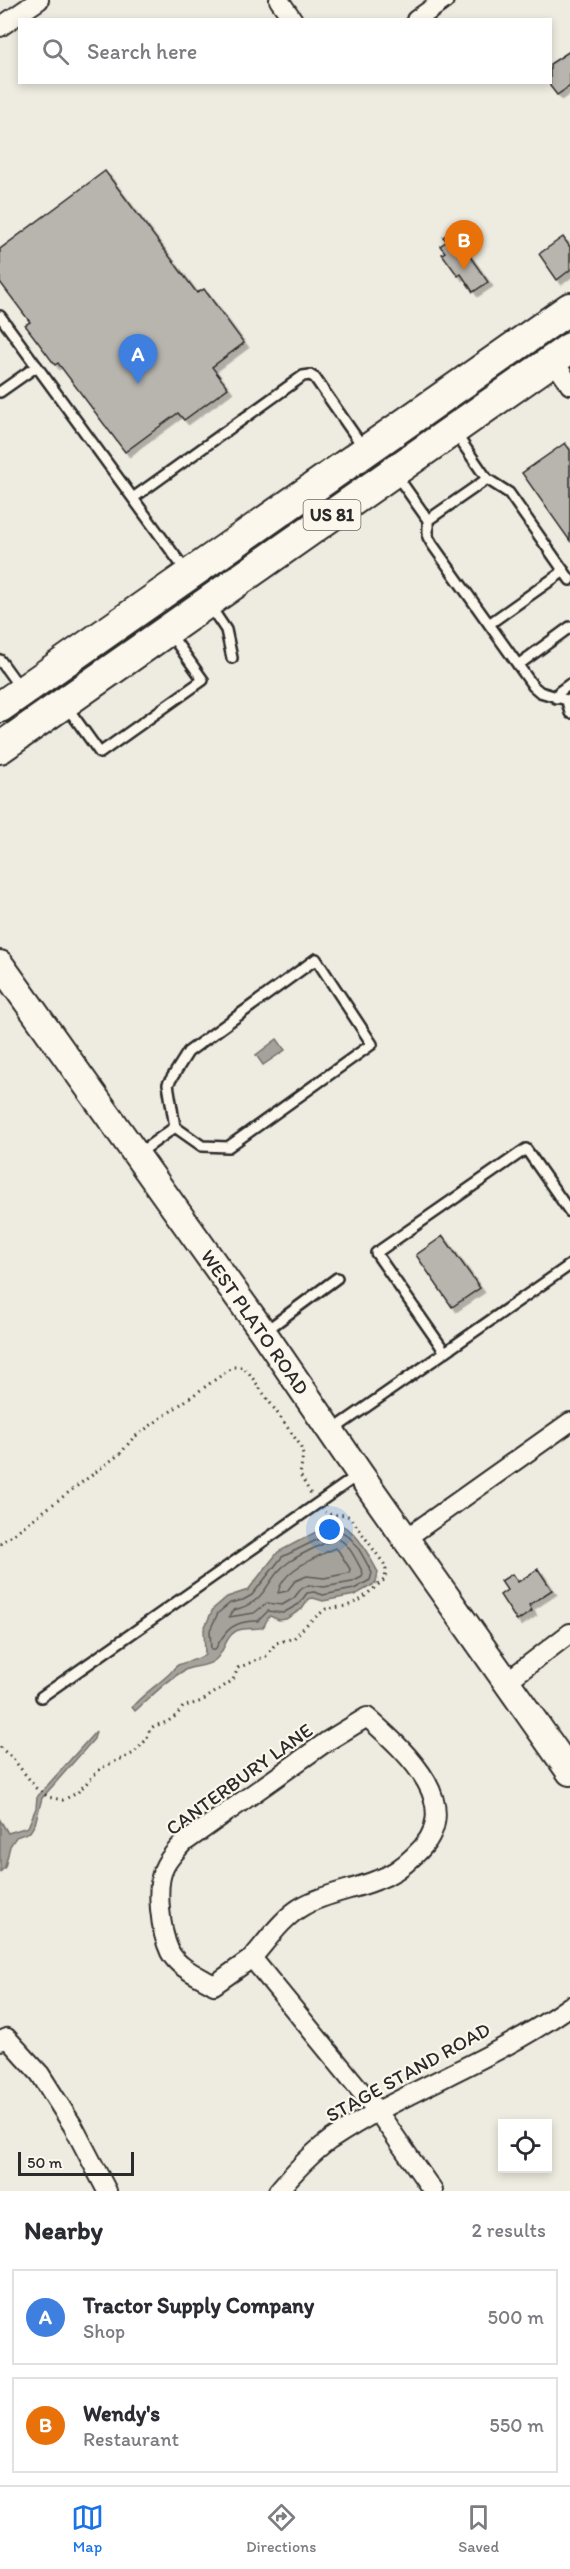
<!DOCTYPE html>
<style>
:root{--surface:#fff;--page:#f2f2f3;--text:#2b2b33;--muted:#7c7c81;--line:#e1e1e2;--accent:#1a73e8}
body{margin:0;font-family:Itim,sans-serif;background:var(--page);color:var(--text)}
.controls{position:absolute;right:18px;bottom:18px;display:grid;overflow:hidden;border-radius:0px;box-shadow:0 3px 9px #0003}
.controls button{width:54px;height:54px;display:grid;place-items:center;padding:0;border:0;border-bottom:2px solid var(--line);background:var(--surface);color:var(--text);font:30px sans-serif}
.scale{position:absolute;left:18px;bottom:15px;width:116px;box-sizing:border-box;padding-left:6px;border:3px solid #2b2b2b;border-top:0;font-size:16px;line-height:21px;white-space:nowrap;color:#2b2b2b;-webkit-text-stroke:4px #fbf7ec;paint-order:stroke}
.you{position:absolute;left:330px;top:1530px;width:21px;height:21px;margin:-15px;border:4px solid #fff;border-radius:50%;background:#1a73e8;box-shadow:0 0 0 9px #1a73e833}
.badge{display:grid;place-items:center;width:39px;height:39px;border-radius:50%;background:var(--accent);color:#fff;font-size:20px;font-weight:700}
.pin{position:absolute;translate:-50% -50px;filter:drop-shadow(0 2px 3px #0008)}
.pin::after{content:'';position:absolute;top:32px;width:21px;height:18px;background:inherit;clip-path:polygon(0 0,100% 0,50% 100%)}
.list{margin:0;padding:0;list-style:none}
h2{display:flex;justify-content:space-between;align-items:center;height:78px;margin:0;padding:0 24px;font-size:26px}
h2 small{font-size:20px;font-weight:400;color:var(--muted)}
.list li{display:grid;grid-template-columns:39px 1fr auto;gap:18px;align-items:center;box-sizing:border-box;height:96px;margin:0 12px 12px;padding:0 12px;border:2px solid var(--line);border-radius:0px}
.list b{display:block;font-size:22px;white-space:nowrap}
.list p{margin:0;font-size:20px;white-space:nowrap;color:var(--muted)}
.list em{font-size:20px;font-style:normal;color:var(--muted)}
.icon{flex:none;width:33px;height:33px;fill:none;stroke:currentColor;stroke-width:2;stroke-linecap:round;stroke-linejoin:round}
.map{position:relative;flex:none;width:570px;height:2191px;overflow:hidden}
.search{position:absolute;background:var(--surface);box-shadow:0 3px 9px #0003;left:18px;right:18px;top:18px;height:66px;display:flex;align-items:center;gap:15px;box-sizing:border-box;padding:0 21px;border-radius:0px;color:var(--muted);font-size:22px}
.sheet{height:294px;background:var(--surface)}
nav{display:flex;justify-content:space-around;align-items:center;box-sizing:border-box;height:84px;border-top:2px solid var(--line);background:var(--surface);font-size:16px;color:var(--muted)}
nav a{display:grid;justify-items:center;gap:3px}
nav .on{color:var(--accent)}
.map>svg:first-child{display:block}
</style>
<div class="map">
<svg width="570" height="2191" viewBox="0 0 570 2191">
<defs>
<filter id="shadow"><feDropShadow dx="4.5" dy="4.5" stdDeviation="0" flood-color="#0004"/></filter>
</defs>
<rect width="100%" height="100%" fill="#eeebe0"/>
<filter id="ink" filterUnits="userSpaceOnUse"><feTurbulence type="fractalNoise" baseFrequency=".0167" numOctaves="2"/><feDisplacementMap in="SourceGraphic" scale="12" xChannelSelector="R" yChannelSelector="G"/><feConvolveMatrix kernelMatrix="1 2 1 2 8 2 1 2 1" color-interpolation-filters="sRGB"/></filter>
<g filter="url(#ink)">
<path fill="#a4a29a" stroke="#74726e" stroke-width="1.5" d="M277,1039L285,1050L263,1065L256,1055Z
M338,1524C358,1530 368,1555 378,1572L376,1583L355,1595L323,1601L313,1598L309,1599L302,1609L286,1619L279,1620L270,1616C266,1619 266,1624 263,1627C259,1630 244,1627 236,1631C224,1638 225,1652 215,1660C206,1668 194,1665 185,1670C165,1681 151,1697 135,1711L132,1707C142,1695 156,1686 168,1675C172,1672 173,1668 178,1665C187,1661 198,1660 205,1655L204,1629L213,1609L227,1597L248,1590L278,1552L329,1525Z
M96,1731L94,1739L42,1798L35,1824L30,1832L16,1837L10,1846L5,1867L0,1872V1820L8,1833L28,1827L36,1808L37,1797Z"/>
<g fill="none" stroke-linecap="round" stroke-linejoin="round">
<path stroke="#5b5b57" stroke-width="1.5" d="M337,1530C354,1534 364,1559 372,1573L370,1580L354,1589L323,1595L314,1592L307,1593L299,1604L283,1613L268,1611L258,1621C234,1620 225,1630 215,1650H211L210,1630L218,1613L230,1603L243,1600L252,1595L282,1557Z
M335,1538C348,1540 357,1562 363,1573L362,1577L352,1582L324,1587L309,1585L301,1589L294,1598L282,1605L267,1603L254,1613L229,1617L234,1610C270,1601 264,1579 289,1562C303,1552 320,1546 335,1538Z
M335,1548L338,1550L350,1569L349,1573L324,1578L307,1576L295,1581L287,1591L278,1593C282,1569 316,1558 335,1548Z"/>
</g>
<path fill="#b8b5ae" stroke="#2b2b2b" stroke-width="1.5" filter="url(#shadow)" d="M570,51V86L557,95L550,86V64Z
M105,171L197,293L204,289L244,343L212,367L228,388L184,420L178,413L125,452L58,363L55,365L25,325L30,322L0,282V249Z
M455,228L462,239L459,241L488,282L473,292L461,274L458,276L442,254L445,252L440,246L447,241L443,237Z
M563,237L570,247V270L557,280L539,254Z
M565,443L570,450V541L522,473Z
M443,1236L480,1288L452,1307L416,1255Z
M538,1569L552,1590L529,1605L532,1611L517,1621L500,1595L507,1590L501,1581L512,1574L518,1582Z"/>
<g fill="none" stroke-linecap="round" stroke-linejoin="round">
<g stroke="#2b2b2b" stroke-width="14">
<path id="lane" d="M0,316L186,571
M0,392L37,366
M456,434L487,479L509,493L570,580
M397,476L428,520V537L432,544L533,686L540,692L570,701
M133,498L303,376L310,375L315,378L363,447
M428,520L487,479
M210,606L226,630L232,658
M489,624L564,571
M0,660L21,689
M518,665L570,627
M556,698L559,692L570,684
M567,701L570,713
M67,707L100,753L203,680L171,635
M138,1154L175,1127L168,1084L188,1052L316,959L372,1044L228,1147L202,1146L175,1127
M264,1332L337,1278
M445,1352L376,1253L526,1149L570,1212
M333,1430L570,1265
M41,1697L358,1475"/>
</g>
<g stroke="#2b2b2b" stroke-width="22">
<path id="street" d="M279,0L293,20
M416,20L444,0
M0,27L39,0
M553,360L570,385
M405,1539L570,1422
M506,1682L570,1633
M252,1958C267,1941 283,1917 303,1906C326,1893 353,1890 377,1880C391,1875 405,1865 415,1855C469,1806 405,1751 367,1717L326,1742L182,1844C176,1851 169,1858 165,1866C154,1885 161,1933 170,1952C178,1968 199,1976 214,1985L252,1958L378,2112L433,2191
M0,2041L7,2038L40,2074L73,2126L107,2191
M278,2191C293,2173 311,2154 330,2140C406,2089 496,2060 570,2006"/>
</g>
<g stroke="#2b2b2b" stroke-width="30">
<path id="secondary" d="M0,964L263,1332L360,1474L570,1772"/>
</g>
<g stroke="#2b2b2b" stroke-width="34">
<path id="primary" d="M0,707L570,308
M0,748L570,348"/>
</g>
<path stroke="#2b2b2b" stroke-width="3" stroke-dasharray="1.5 4.5" stroke-linecap="butt" d="M0,1544L121,1453L133,1438L233,1367H242L249,1373L300,1445L303,1455L300,1475L311,1494
M0,1747L14,1760L36,1788L48,1797L63,1800L77,1793L101,1768L134,1753L146,1740L150,1729L154,1726L167,1722L177,1715L183,1707L202,1701L233,1680L238,1668L266,1656L276,1643L294,1638L309,1622L326,1609L347,1606L360,1600L385,1579L386,1570L384,1564L351,1518C342,1511 333,1518 325,1512"/>
<use href="#lane" stroke="#fbf7ec" stroke-width="9"/>
<use href="#street" stroke="#fbf7ec" stroke-width="18"/>
<use href="#secondary" stroke="#fbf7ec" stroke-width="26"/>
<use href="#primary" stroke="#fbf7ec" stroke-width="30"/>
</g>
</g>
<g text-anchor="middle" dominant-baseline="central" stroke-width="4.5" stroke-linejoin="round" paint-order="stroke">
<rect fill="#fbf7ec" stroke="#696865" stroke-width="1.5" x="303.5" y="500" width="57" height="30" rx="4.5"/>
<g font-size="18" font-weight="bold" fill="#2b2b2b">
<text x="332" y="515">US 81</text>
</g>
<g font-size="20" fill="#2b2b2b" stroke="#fbf7ec">
<text transform="translate(255 1322) rotate(55)">WEST PLATO ROAD</text>
<text transform="translate(239 1779) rotate(-36)">CANTERBURY LANE</text>
<text transform="translate(408 2072) rotate(-29)">STAGE STAND ROAD</text>
</g>
</g>
</svg>
<div class="controls">
<button><svg class="icon" aria-label="locate" viewBox="0 0 24 24"><circle cx="12" cy="12" r="6"/><path d="M12 2v4M12 18v4M2 12h4M18 12h4"/></svg></button>
</div>
<div class="scale">50 m</div>
<div class="you"></div>
<div class="pin badge" style="left:138px;top:384px;background:#3f7fe0">A</div>
<div class="pin badge" style="left:464px;top:270px;background:#e8710a">B</div>
<div class="search"><svg class="icon" aria-label="search" viewBox="0 0 24 24"><circle cx="10" cy="10" r="6"/><path d="M15 15l6 6"/></svg>Search here</div>
</div>
<section class="sheet">
<h2>Nearby<small>2 results</small></h2>
<ul class="list">
<li><span class="badge" style="background:#3f7fe0">A</span><div><b>Tractor Supply Company</b><p>Shop</p></div><em>500 m</em></li>
<li><span class="badge" style="background:#e8710a">B</span><div><b>Wendy's</b><p>Restaurant</p></div><em>550 m</em></li>
</ul>
</section>
<nav>
<a class="on"><svg class="icon" aria-label="map" viewBox="0 0 24 24"><path d="M3 6l6-2 6 2 6-2v14l-6 2-6-2-6 2zM9 4v14M15 6v14"/></svg>Map</a>
<a><svg class="icon" aria-label="directions" viewBox="0 0 24 24"><path d="M12 3l9 9-9 9-9-9zM9 14v-3h6M13 9l2 2-2 2"/></svg>Directions</a>
<a><svg class="icon" aria-label="saved" viewBox="0 0 24 24"><path d="M7 4h10v16l-5-4-5 4z"/></svg>Saved</a>
</nav>
